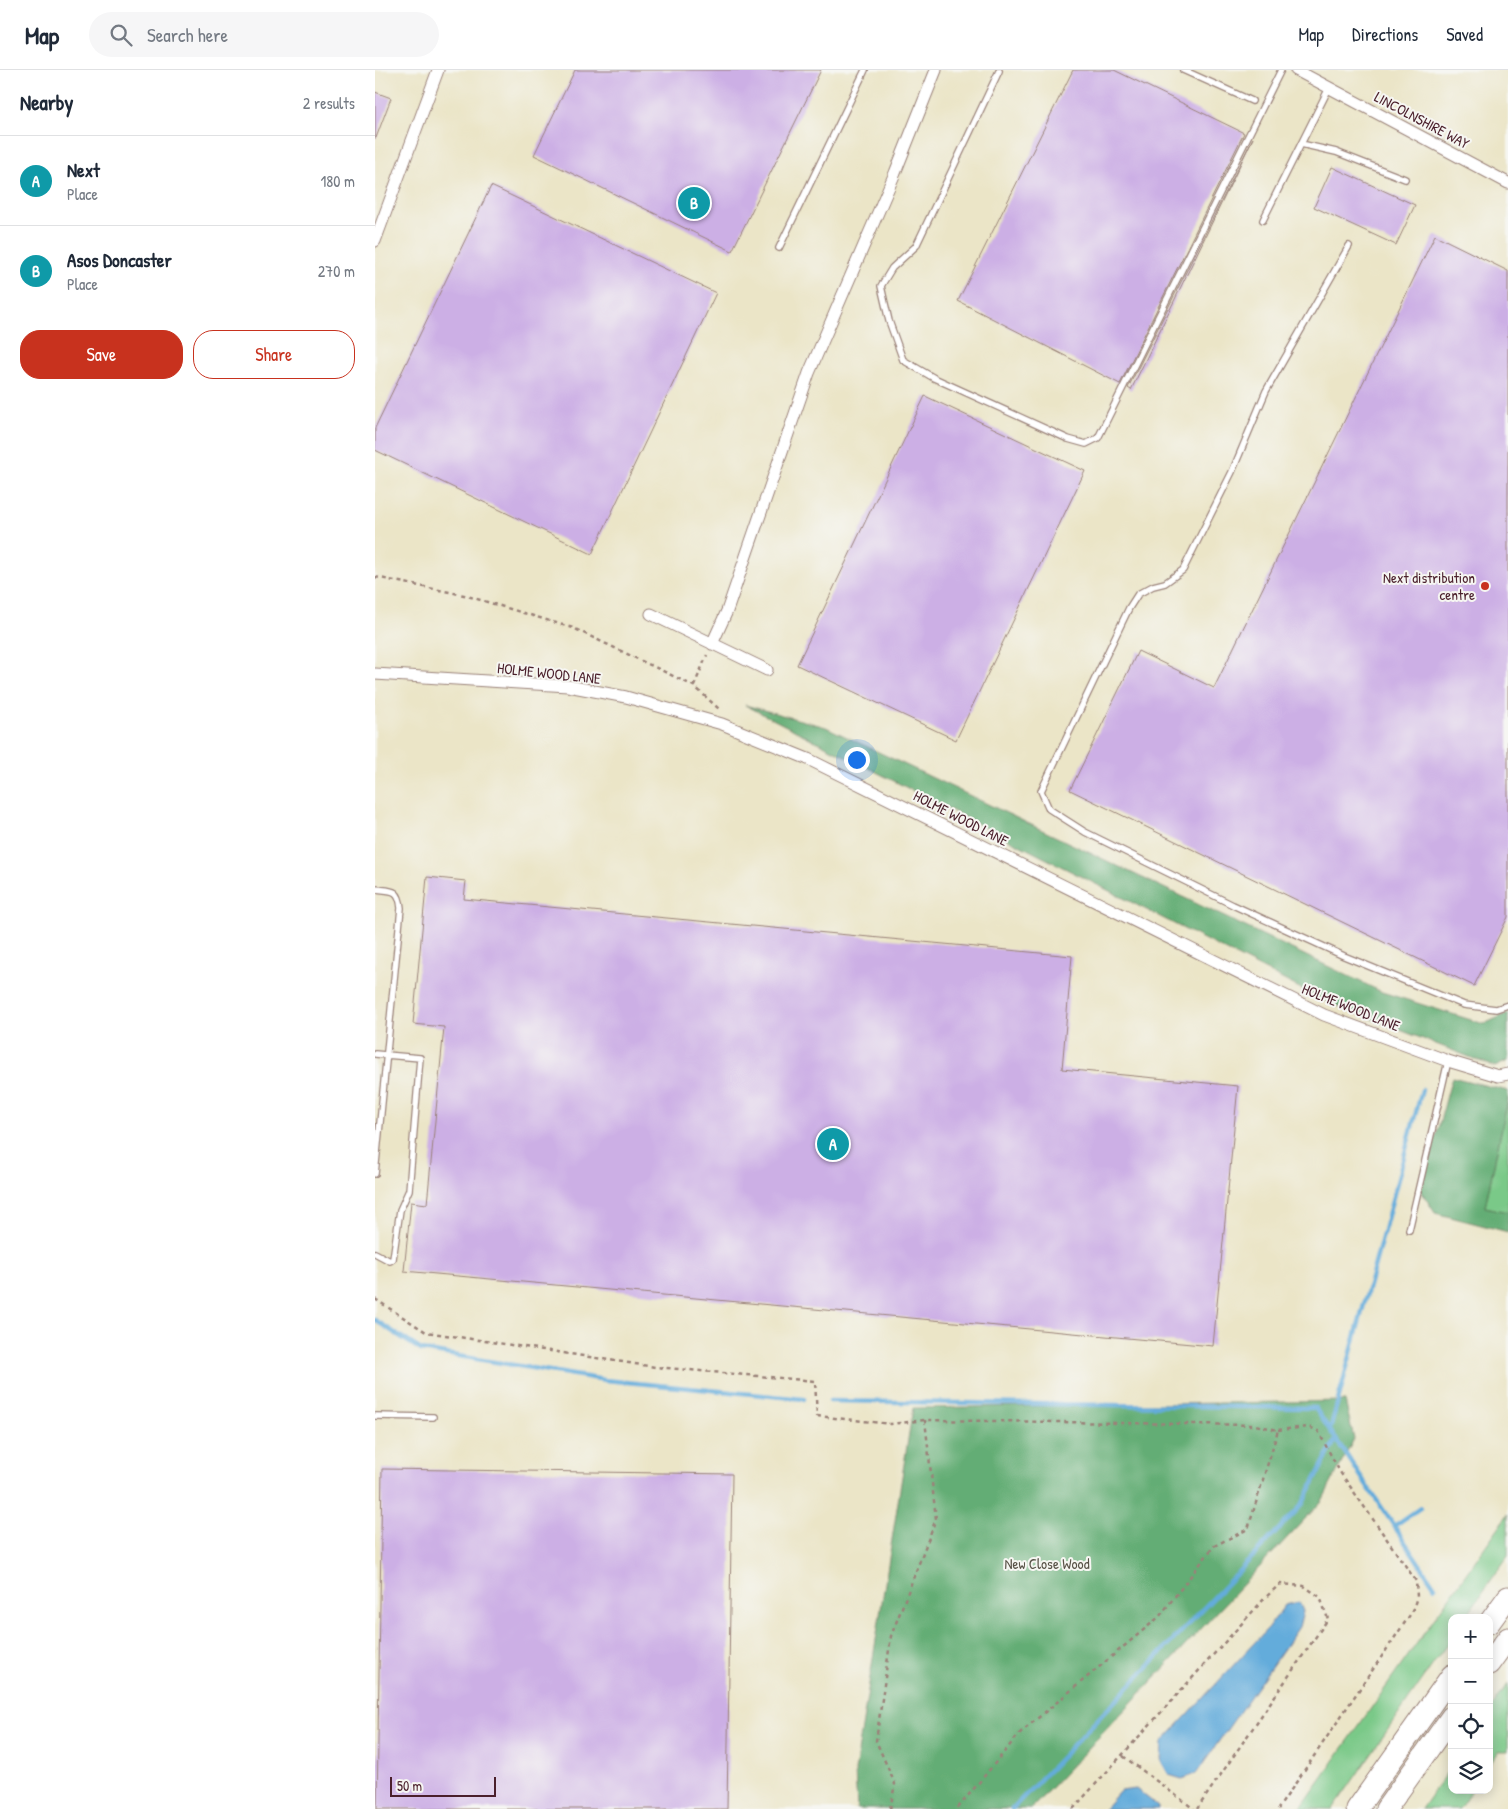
<!DOCTYPE html>
<meta charset="utf-8">
<style>
:root{--surface:#fff;--page:#f6f6f7;--text:#1f2937;--muted:#747a83;--line:#e0e1e3;--accent:#c8321e}
body{margin:0;font-family:"Patrick Hand",sans-serif;background:var(--page);color:var(--text)}
.controls{position:absolute;right:15px;bottom:15px;display:grid;overflow:hidden;border-radius:10px;box-shadow:0 2px 12px #0003}
.controls button{width:45px;height:45px;display:grid;place-items:center;padding:0;border:0;border-bottom:1px solid var(--line);background:var(--surface);color:var(--text);font:25px sans-serif}
.scale{position:absolute;left:15px;bottom:12px;width:106px;box-sizing:border-box;padding-left:5px;border:2px solid #4a1f2b;border-top:0;font-size:14px;line-height:18px;white-space:nowrap;color:#4a1f2b;-webkit-text-stroke:4px #f6f6f2;paint-order:stroke}
.you{position:absolute;left:481px;top:689px;width:18px;height:18px;margin:-12px;border:4px solid #fff;border-radius:50%;background:#1a73e8;box-shadow:0 0 0 8px #1a73e833}
.badge{display:grid;place-items:center;width:32px;height:32px;border-radius:50%;background:var(--accent);color:#fff;font-size:16px;font-weight:700}
.pin{position:absolute;translate:-50% -50%;border:2px solid #fff;box-shadow:0 1px 5px #0006}
.list{margin:0;padding:0;list-style:none}
h2{display:flex;justify-content:space-between;align-items:center;height:65px;margin:0;padding:0 20px;font-size:21px}
h2 small{font-size:16px;font-weight:400;color:var(--muted)}
.list li{display:grid;grid-template-columns:32px 1fr auto;gap:15px;align-items:center;box-sizing:border-box;height:90px;padding:0 20px;border-top:1px solid var(--line)}
.list b{display:block;font-size:19px;white-space:nowrap}
.list p{margin:0;font-size:16px;white-space:nowrap;color:var(--muted)}
.list em{font-size:16px;font-style:normal;color:var(--muted)}
.actions{display:flex;gap:10px;padding:15px 20px}
.actions a{flex:1;padding:11px 0;border:1px solid var(--accent);border-radius:20px;text-align:center;font-size:18px;color:var(--accent)}
.actions .main{background:var(--accent);color:#fff}
.icon{flex:none;width:28px;height:28px;fill:none;stroke:currentColor;stroke-width:2;stroke-linecap:round;stroke-linejoin:round}
.map{position:relative;flex:none;width:1133px;height:1739px;overflow:hidden}
header{display:flex;align-items:center;gap:30px;box-sizing:border-box;height:70px;padding:0 25px;background:var(--surface);border-bottom:1px solid var(--line)}
header strong{font-size:24px}
nav{display:flex;gap:28px;margin-inline-start:auto;font-size:18px}
.search{width:350px;height:45px;background:var(--page);display:flex;align-items:center;gap:12px;box-sizing:border-box;padding:0 18px;border-radius:28px;color:var(--muted);font-size:19px}
main{display:flex}
aside{flex:1;background:var(--surface)}
.map>svg:first-child{display:block}
</style>
<header>
<strong>Map</strong>
<div class="search"><svg class="icon" aria-label="search" viewBox="0 0 24 24"><circle cx="10" cy="10" r="6"/><path d="M15 15l6 6"/></svg>Search here</div>
<nav><a>Map</a><a>Directions</a><a>Saved</a></nav>
</header>
<main>
<aside>
<h2>Nearby<small>2 results</small></h2>
<ul class="list">
<li><span class="badge" style="background:#0f9aa8">A</span><div><b>Next</b><p>Place</p></div><em>180 m</em></li>
<li><span class="badge" style="background:#0f9aa8">B</span><div><b>Asos Doncaster</b><p>Place</p></div><em>270 m</em></li>
</ul>
<div class="actions"><a class="main">Save</a><a>Share</a></div>
</aside>
<div class="map">
<svg width="1133" height="1739" viewBox="0 0 1133 1739">
<rect width="100%" height="100%" fill="#f6f6f2"/>
<filter id="ink" filterUnits="userSpaceOnUse"><feTurbulence type="fractalNoise" baseFrequency=".02" numOctaves="2"/><feDisplacementMap in="SourceGraphic" scale="10" xChannelSelector="R" yChannelSelector="G"/><feConvolveMatrix kernelMatrix="1 2 1 2 8 2 1 2 1" color-interpolation-filters="sRGB"/></filter>
<filter id="wash" filterUnits="userSpaceOnUse"><feTurbulence type="fractalNoise" baseFrequency=".0096" numOctaves="4" result="noise"/><feDisplacementMap in="SourceGraphic" scale="20" xChannelSelector="R" yChannelSelector="G"/><feGaussianBlur stdDeviation="1.12" result="paint"/><feColorMatrix in="noise" values="0 0 0 0 0 0 0 0 0 0 0 0 0 0 0 0 0 1.4 0 .05"/><feComposite in="paint" operator="in"/></filter>
<g filter="url(#wash)">
<rect width="100%" height="100%" fill="#ebe5c7"/>
<path fill="#7ac988" stroke="#62745a" d="M1133,1029V1142L1110,1137Z
M1133,1444V1486L1090,1548H1077V1567L958,1739H925Z
M1133,1614V1681H1123L1114,1695V1641Z
M1077,1695V1720H1097L1084,1739H1046Z"/>
<path fill="#63ad74" stroke="#566650" d="M370,635L451,657L1007,922L1109,954L1133,943V991L1120,997L948,930Z
M1077,1007L1133,1021V1029L1110,1137L1133,1142V1162L1060,1143L1046,1121Z
M970,1331L979,1369L947,1431L656,1739H482L480,1701L538,1338Z"/>
<path fill="#64acdb" stroke="#576683" d="M924,1532L928,1541L924,1557L821,1704L807,1709L794,1705L786,1691L787,1672L893,1558L910,1535Z
M761,1719L783,1736V1739H729L745,1721Z"/>
<g fill="none" stroke-linecap="round" stroke-linejoin="round">
<path stroke="#64acdb" stroke-width="4.5" d="M0,1250L46,1280L230,1310L429,1329
M455,1331L940,1338L1060,1517
M955,1360L1047,1020
M1019,1456L1045,1438
M637,1739L927,1435L961,1369"/>
</g>
<g id="blocks">
<path fill="#ccafe5" d="M200,0H446L357,181L159,85Z
M698,0H739L869,63L745,314L583,231Z
M0,22L16,28L1,68H0Z
M878,68L756,320L753,318Z
M957,97L1040,135L1021,175L939,137Z
M116,116L341,223L217,484L0,380V358Z
M1060,165L1133,201V847L1099,916L695,720L763,581L839,618Z
M550,326L710,401L581,670L422,595Z
M52,807L91,811L89,829L697,886L687,999L863,1016L838,1276L29,1201L36,1132L52,1134L69,957L38,954Z
M7,1399L357,1404L352,1739H2Z"/>
</g>
</g>
<g filter="url(#ink)">
<use href="#blocks" fill-opacity="0" stroke="#9a8279" stroke-width="1"/>
<g fill="none" stroke-linecap="round" stroke-linejoin="round">
<g stroke="#9a8279" stroke-width="8">
<path id="service" d="M808,0L877,31
M624,1L541,176L517,198L506,216L514,251L528,290L559,308L693,369L711,374L723,368L906,0
M926,74L961,82L1030,109
M888,150L954,18
M974,176L891,321L857,402L808,500L790,513L778,516L763,524L754,538L666,721L674,739L710,762L858,835L969,886L1089,935L1121,939L1133,935
M404,178L490,0
M0,819C17,821 24,818 26,838L0,1104
M0,984L45,988L34,1120L25,1140L18,1189L15,1191L0,1183
M1034,1160L1073,991
M0,1346L58,1347"/>
</g>
<g stroke="#9a8279" stroke-width="13">
<path id="minor" d="M921,0L1133,113
M0,171L63,0
M276,544L392,600
M337,574L352,541L434,303L520,103L561,0
M0,604L193,616L251,627L347,654L433,689L949,945L1073,991L1123,1006L1133,1004"/>
</g>
<g stroke="#9a8279" stroke-width="23">
<path id="motorway" d="M1114,1553L1133,1527
M1114,1594L1133,1568
M982,1739L1077,1605
M1011,1739L1077,1646"/>
</g>
<path stroke="#9a8279" stroke-width="2.5" stroke-dasharray="4 4" stroke-linecap="butt" d="M0,507L89,525L198,558L319,616L344,639
M319,616L332,585
M0,1229L51,1262L280,1297L440,1311L442,1346L516,1354L550,1350L880,1355L903,1360L873,1459L839,1476L784,1547L645,1663L582,1739
M903,1360L934,1357L943,1361L965,1402L1041,1511L1042,1527L1037,1542L903,1739
M748,1686L819,1739
M515,1739L520,1714L501,1671L516,1566L561,1449L550,1350
M698,1739L890,1528L905,1514L929,1516L945,1527L953,1549L822,1739"/>
<use href="#service" stroke="#fff" stroke-width="5.5"/>
<use href="#minor" stroke="#fff" stroke-width="11"/>
<use href="#motorway" stroke="#fff" stroke-width="21"/>
</g>
</g>
<circle fill="#c8321e" stroke="#f6f6f2" stroke-width="2" cx="1110" cy="516" r="5"/>
<g text-anchor="middle" dominant-baseline="central" stroke-width="4" stroke-linejoin="round" paint-order="stroke">
<g font-size="15" fill="#4a1f2b" stroke="#f6f6f2">
<text transform="translate(1047 50) rotate(28)">LINCOLNSHIRE WAY</text>
<text transform="translate(174 603) rotate(6)">HOLME WOOD LANE</text>
<text transform="translate(586 748) rotate(27)">HOLME WOOD LANE</text>
<text transform="translate(976 937) rotate(22)">HOLME WOOD LANE</text>
</g>
<g font-size="15" fill="#4a1f2b" stroke="#f6f6f2" text-anchor="end">
<text x="1100" y="507">Next distribution<tspan x="1100" dy="17">centre</tspan></text>
</g>
<g font-size="15" fill="#585247" stroke="#f6f6f2">
<text x="672" y="1493">New Close Wood</text>
</g>
</g>
</svg>
<div class="controls">
<button>+</button>
<button>−</button>
<button><svg class="icon" aria-label="locate" viewBox="0 0 24 24"><circle cx="12" cy="12" r="6"/><path d="M12 2v4M12 18v4M2 12h4M18 12h4"/></svg></button>
<button><svg class="icon" aria-label="layers" viewBox="0 0 24 24"><path d="M12 4l9 5-9 5-9-5zM3 14l9 5 9-5"/></svg></button>
</div>
<div class="scale">50 m</div>
<div class="you"></div>
<div class="pin badge" style="left:458px;top:1074px;background:#0f9aa8">A</div>
<div class="pin badge" style="left:319px;top:133px;background:#0f9aa8">B</div>
</div>
</main>
